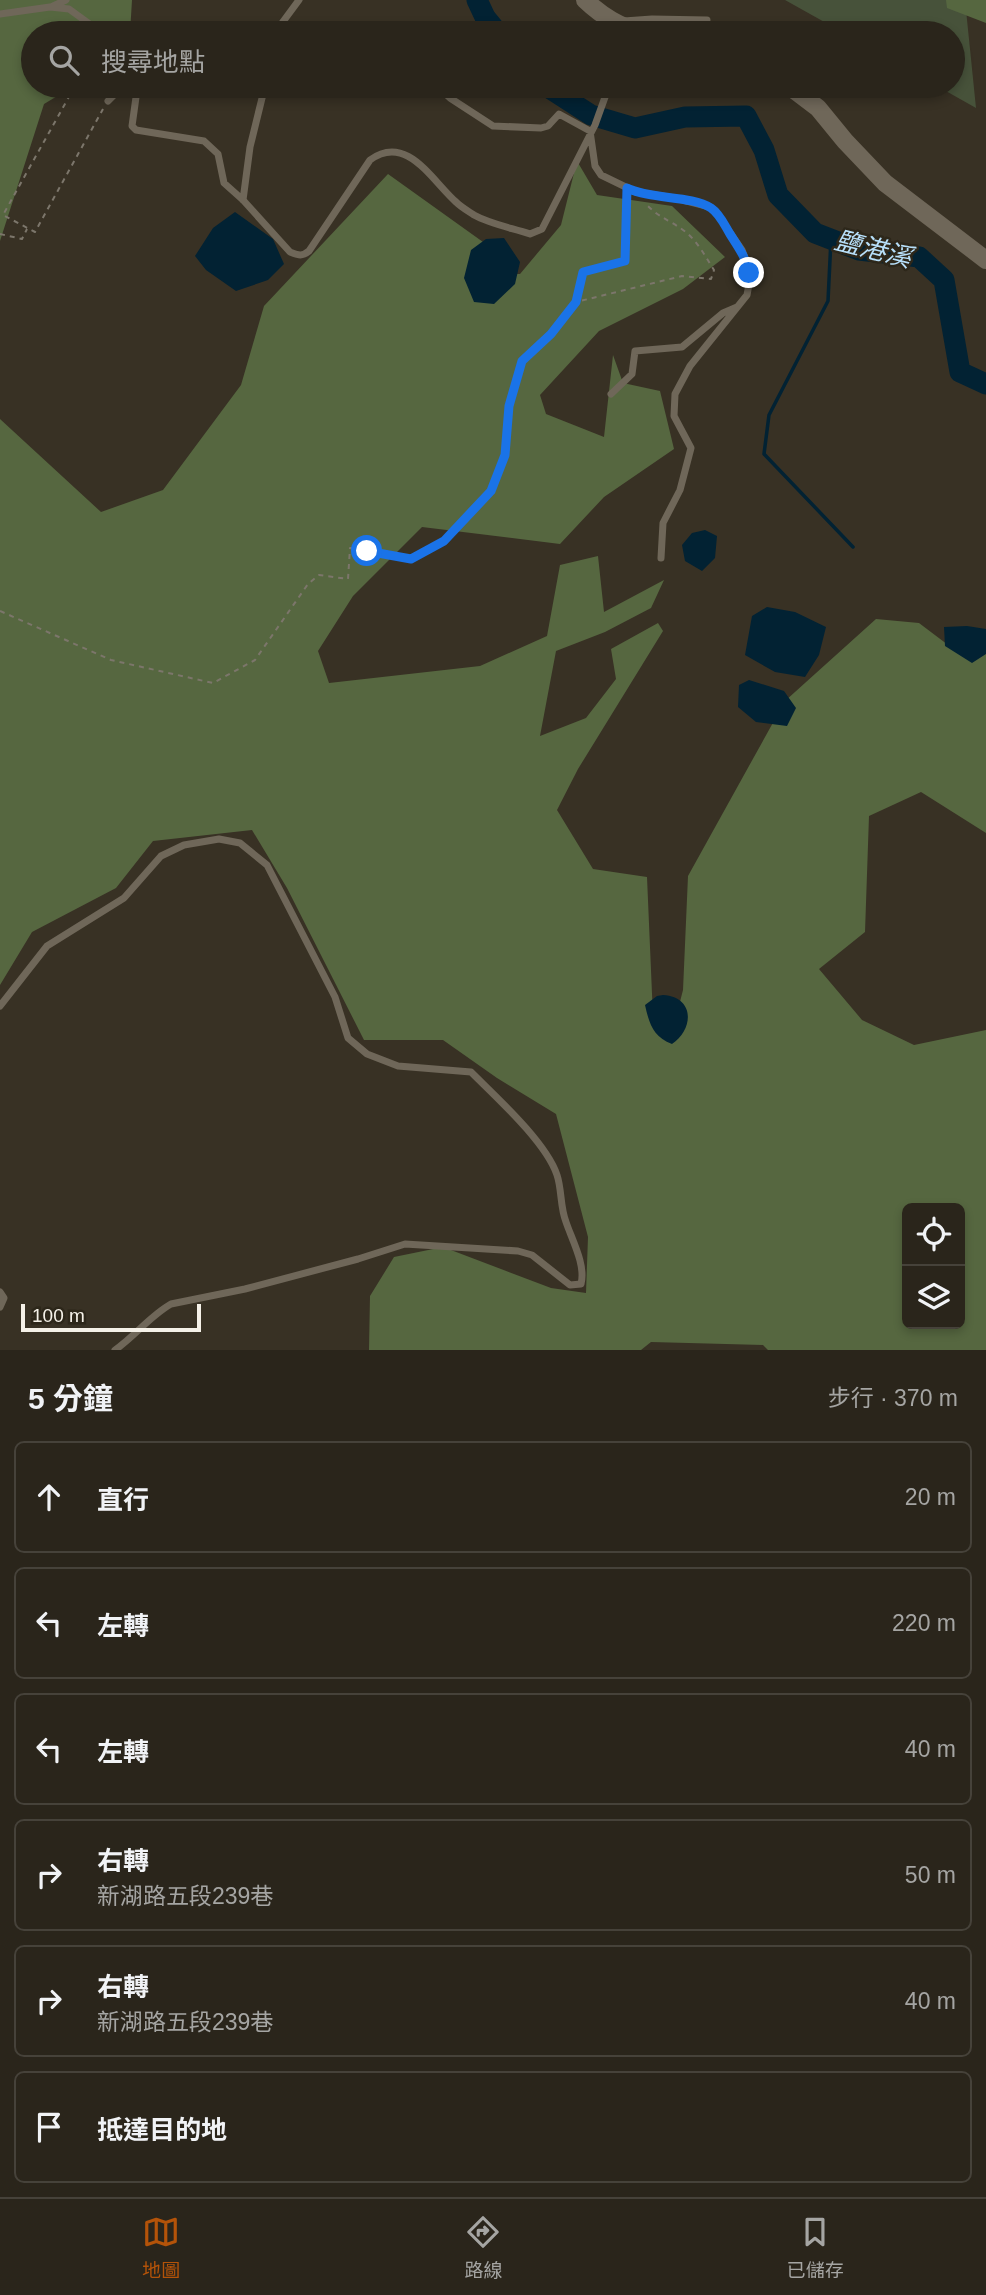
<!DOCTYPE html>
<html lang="zh-TW">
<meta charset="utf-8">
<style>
:root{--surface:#2a251b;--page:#363128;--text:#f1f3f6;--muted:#a5a5a3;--line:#46423a;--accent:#b45309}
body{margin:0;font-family:Arial,"Noto Sans TC",sans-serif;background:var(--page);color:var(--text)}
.controls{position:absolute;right:21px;bottom:21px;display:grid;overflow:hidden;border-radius:10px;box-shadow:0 4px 10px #0003}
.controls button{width:63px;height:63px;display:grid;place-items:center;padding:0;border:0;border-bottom:2px solid var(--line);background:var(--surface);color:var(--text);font:35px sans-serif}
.scale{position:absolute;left:21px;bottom:18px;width:180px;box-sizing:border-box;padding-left:7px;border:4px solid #f5f1e8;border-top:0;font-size:19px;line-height:24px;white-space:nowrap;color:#f5f1e8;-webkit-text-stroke:5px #2d271a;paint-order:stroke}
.stop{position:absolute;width:21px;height:21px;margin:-16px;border:5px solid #1a73e8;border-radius:50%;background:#fff}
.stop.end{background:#1a73e8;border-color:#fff;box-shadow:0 2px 7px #0008}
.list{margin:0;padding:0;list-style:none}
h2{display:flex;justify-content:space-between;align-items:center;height:91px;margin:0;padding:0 28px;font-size:30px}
h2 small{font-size:23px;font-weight:400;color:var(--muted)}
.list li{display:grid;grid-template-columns:46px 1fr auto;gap:21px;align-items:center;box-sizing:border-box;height:112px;margin:0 14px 14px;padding:0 14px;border:2px solid var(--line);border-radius:10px}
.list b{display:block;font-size:26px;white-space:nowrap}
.list p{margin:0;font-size:23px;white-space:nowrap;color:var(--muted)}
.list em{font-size:23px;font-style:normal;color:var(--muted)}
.icon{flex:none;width:38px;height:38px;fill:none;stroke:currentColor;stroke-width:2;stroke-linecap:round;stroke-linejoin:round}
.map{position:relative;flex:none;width:986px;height:1350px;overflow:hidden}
.search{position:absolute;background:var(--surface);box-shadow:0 4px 10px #0003;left:21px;right:21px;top:21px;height:77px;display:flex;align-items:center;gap:18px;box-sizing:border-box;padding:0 24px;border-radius:38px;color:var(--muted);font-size:26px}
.sheet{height:847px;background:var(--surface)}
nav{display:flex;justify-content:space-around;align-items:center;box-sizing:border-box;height:98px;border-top:2px solid var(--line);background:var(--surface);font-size:19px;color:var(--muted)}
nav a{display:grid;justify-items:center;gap:4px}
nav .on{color:var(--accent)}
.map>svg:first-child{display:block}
</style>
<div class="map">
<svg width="986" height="1350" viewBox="0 0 986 1350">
<rect width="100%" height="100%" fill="#383124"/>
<path fill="#47523a" d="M785,0H965L976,108L937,86H953V33H844Z"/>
<path fill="#566740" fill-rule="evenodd" d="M0,0H132L130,33H33V86H74L44,104L0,241Z
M946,0H986V23L947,8Z
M577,161L597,195L672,206L725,257L683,289L599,331L540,395L546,414L604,437L613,355L623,383L660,391L674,449L604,497L560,544L422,527L353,596L318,651L329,683L480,666L547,636L560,565L598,556L604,612L664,580L651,608L605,632L556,651L540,736L586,718L616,679L611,649L658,623L663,631L578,769L557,810L593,869L647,877L653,1017L673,1029L683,990L688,876L785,701L876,619L919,623L964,657L986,641V833L921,792L869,816L865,932L819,969L862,1020L914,1045L986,1030V1350H768L763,1345L651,1342L641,1350H369L370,1296L394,1257L443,1247L551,1288L586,1293L588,1237L556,1114L497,1078L443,1040H364L287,888L252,830L153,841L116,888L32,932L0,985V419L101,512L163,490L241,385L264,306L388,174L483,242L487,275L520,274L561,225ZM907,1208H960V1324H907Z"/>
<path fill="#022233" d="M235,212L273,239L284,264L268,280L236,291L206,270L195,256L213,228Z
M504,238L520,262L515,284L494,304L474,302L464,278L471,250L486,239Z
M705,530L717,536L715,558L702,571L685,561L682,545L692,533Z
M767,607L795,612L826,627L819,655L805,677L775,672L745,655L752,616Z
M967,626L986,629V654L972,663L945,646L944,627Z
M749,680L784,691L796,708L787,726L756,722L738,707L739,685Z
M663,995C695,997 694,1029 672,1044C653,1037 649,1023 645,1005L657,996Z"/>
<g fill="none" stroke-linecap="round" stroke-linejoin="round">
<path stroke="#022233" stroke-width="3.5" d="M831,239L828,301L769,415L764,454L853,547"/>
<path stroke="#022233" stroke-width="21" d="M477,0L485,17L498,33
M546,86L591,115L635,128L685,117L746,116L764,150L778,195L815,233L859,250L919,257L944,280L960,372L986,384"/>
<path stroke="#7c766b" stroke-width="2" stroke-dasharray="5 5" stroke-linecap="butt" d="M75,86L3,215L35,232L103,109
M80,86L99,96
M0,234L22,239L27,229
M576,301L583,272L625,261L627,200
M0,611L111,660L213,683L255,660L308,584L319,575L348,579L350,548L411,559L444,541L491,491L505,455L510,406L522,361L551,334L576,302L682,276L711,279L714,270C705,256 697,240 683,230C668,219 659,218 646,204"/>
<path stroke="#6f6759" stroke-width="7" d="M51,7L66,0
M0,14L50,7L69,9L102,33
M624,21L652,19L707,20
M280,33L282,23L299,0
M135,86L137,90L132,126L136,130L204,141L218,154L224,183L243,200L290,252C298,255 302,257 309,251L370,160C407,133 432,181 456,202C461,207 468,211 474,215C490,224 512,228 530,234L542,229L595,125L609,86
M437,86L450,98L493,126L541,128L548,126L559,114L590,131L595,166L601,175L636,192L675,198L710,207L718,215L742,250L747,263L749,284L747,295L690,366L675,394L674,416L691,448L680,490L663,523L661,558
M108,101L123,86
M243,200L250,147L265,86
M611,394L632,374L635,351L682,347L723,313L737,307
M0,1006L47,946L124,898L161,856L184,845L219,839L240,843L267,865L335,997L348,1038L367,1054L398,1066L471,1072C496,1097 546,1142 557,1175C562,1190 560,1207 566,1222C572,1240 586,1265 581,1284L570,1285L532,1255L518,1251L405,1244L358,1259L245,1289L171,1304C150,1316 135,1336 115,1350
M0,1292L4,1298L0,1307"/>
<path stroke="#6f6759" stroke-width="18" d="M585,0C603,17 619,26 642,33
M789,86L818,108L845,141L885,183L986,260"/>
</g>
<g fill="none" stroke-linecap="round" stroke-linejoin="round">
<path stroke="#1a73e8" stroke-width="9" d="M367,551L411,559L444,541L491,491L505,455L509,406L522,361L551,334L576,302L583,272L625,261L627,188C652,200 690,195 711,208C720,214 725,226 730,234C738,247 746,257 749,273"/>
</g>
<g text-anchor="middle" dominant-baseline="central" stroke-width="5" stroke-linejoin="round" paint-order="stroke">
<g font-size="26" font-style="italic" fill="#b7dff9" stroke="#2d271a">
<text transform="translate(873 249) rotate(14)">鹽港溪</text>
</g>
</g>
</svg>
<div class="controls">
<button><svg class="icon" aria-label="locate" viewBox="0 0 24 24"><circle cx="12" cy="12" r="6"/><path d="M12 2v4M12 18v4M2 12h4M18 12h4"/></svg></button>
<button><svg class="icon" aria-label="layers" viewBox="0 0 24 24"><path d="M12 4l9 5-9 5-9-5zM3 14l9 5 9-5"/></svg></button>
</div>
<div class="scale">100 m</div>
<div class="stop" style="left:367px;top:551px"></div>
<div class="stop end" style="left:749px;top:273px"></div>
<div class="search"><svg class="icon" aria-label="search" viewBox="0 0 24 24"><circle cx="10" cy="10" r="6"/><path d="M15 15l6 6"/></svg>搜尋地點</div>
</div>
<section class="sheet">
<h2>5 分鐘<small>步行 · 370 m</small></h2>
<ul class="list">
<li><svg class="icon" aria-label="ahead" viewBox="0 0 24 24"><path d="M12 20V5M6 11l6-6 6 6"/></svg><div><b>直行</b></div><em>20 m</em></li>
<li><svg class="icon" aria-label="left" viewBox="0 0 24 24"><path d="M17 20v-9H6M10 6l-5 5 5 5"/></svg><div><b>左轉</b></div><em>220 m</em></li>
<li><svg class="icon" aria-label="left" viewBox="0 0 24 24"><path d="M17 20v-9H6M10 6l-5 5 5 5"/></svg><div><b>左轉</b></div><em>40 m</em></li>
<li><svg class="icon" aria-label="right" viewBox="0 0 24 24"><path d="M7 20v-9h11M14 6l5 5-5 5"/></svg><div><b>右轉</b><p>新湖路五段239巷</p></div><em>50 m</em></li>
<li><svg class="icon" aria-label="right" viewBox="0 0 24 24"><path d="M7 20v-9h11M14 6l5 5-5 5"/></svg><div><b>右轉</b><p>新湖路五段239巷</p></div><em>40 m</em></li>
<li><svg class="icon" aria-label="arrive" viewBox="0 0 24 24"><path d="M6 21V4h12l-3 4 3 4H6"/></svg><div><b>抵達目的地</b></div></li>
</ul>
</section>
<nav>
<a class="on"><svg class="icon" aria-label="map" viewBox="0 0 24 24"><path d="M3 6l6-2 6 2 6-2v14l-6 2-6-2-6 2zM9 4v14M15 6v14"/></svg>地圖</a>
<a><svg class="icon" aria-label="directions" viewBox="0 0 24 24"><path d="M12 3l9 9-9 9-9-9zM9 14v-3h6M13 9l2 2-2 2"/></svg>路線</a>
<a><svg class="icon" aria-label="saved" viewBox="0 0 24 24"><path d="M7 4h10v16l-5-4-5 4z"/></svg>已儲存</a>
</nav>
